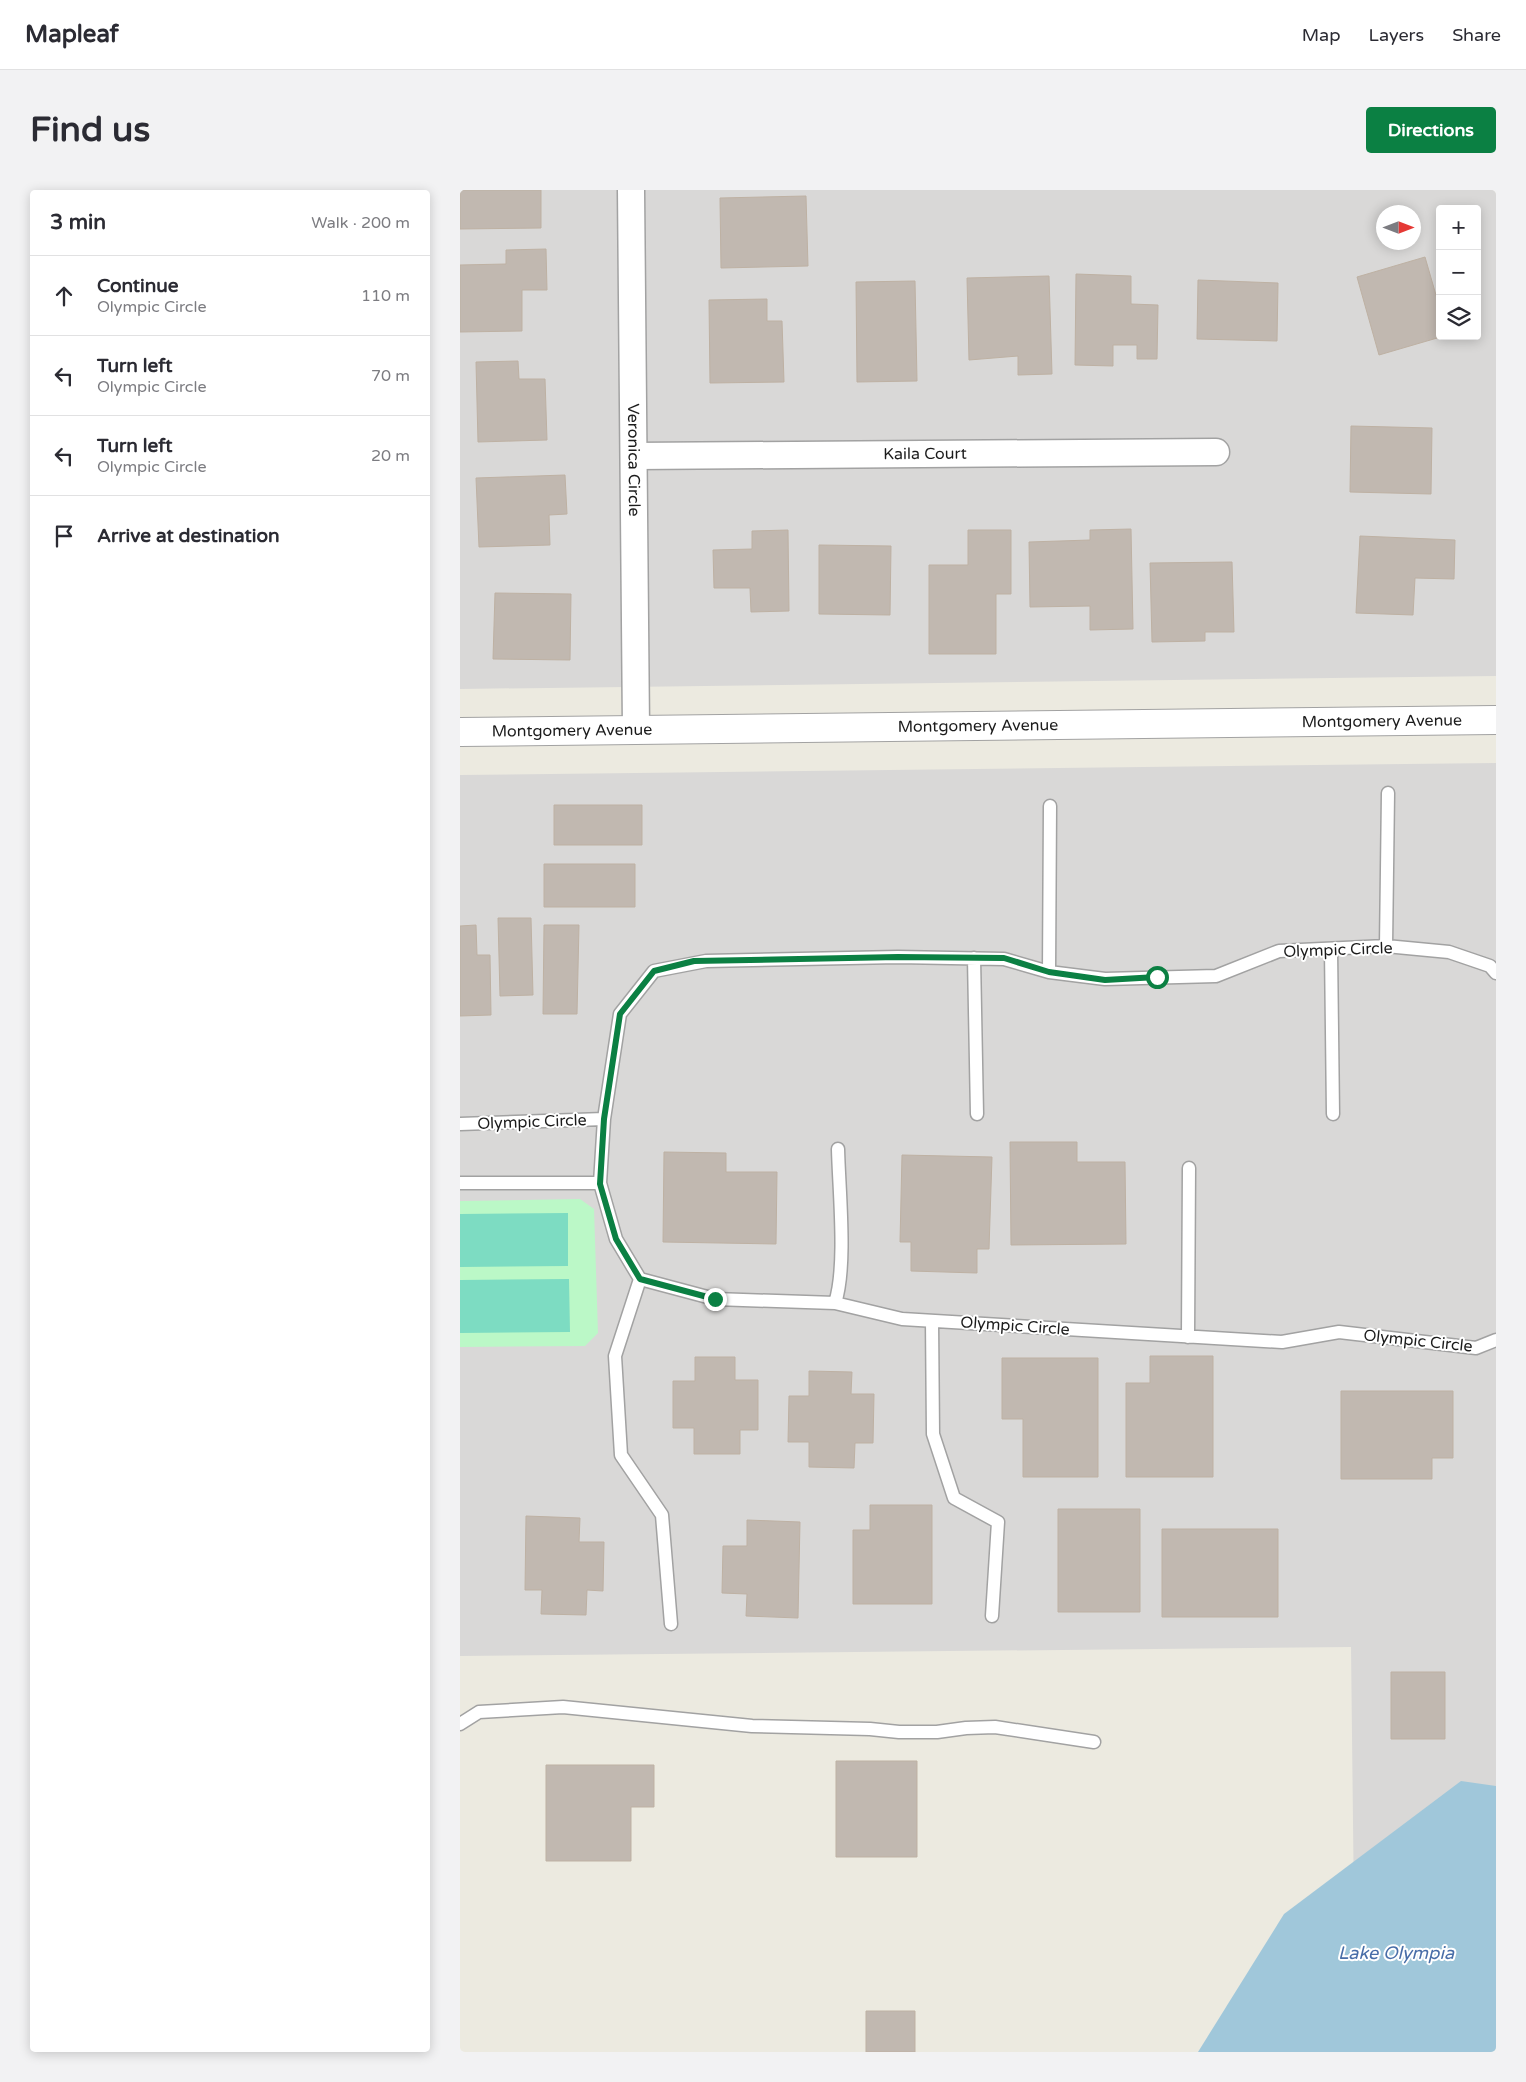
<!DOCTYPE html>
<meta charset="utf-8">
<style>
:root{--surface:#fff;--page:#f2f2f3;--text:#2b2b33;--muted:#7c7c81;--line:#e1e1e2;--accent:#0b8043}
body{margin:0;font-family:"Varela Round",sans-serif;background:var(--page);color:var(--text)}
.controls{position:absolute;right:15px;top:15px;display:grid;overflow:hidden;border-radius:5px;box-shadow:0 2px 12px #0003}
.controls button{width:45px;height:45px;display:grid;place-items:center;padding:0;border:0;border-bottom:1px solid var(--line);background:var(--surface);color:var(--text);font:25px sans-serif}
.compass{position:absolute;left:916px;top:15px;width:45px;height:45px;border-radius:50%;background:var(--surface);box-shadow:0 2px 12px #0003;rotate:90deg}
.stop{position:absolute;width:15px;height:15px;margin:-11px;border:4px solid #0b8043;border-radius:50%;background:#fff}
.stop.end{background:#0b8043;border-color:#fff;box-shadow:0 1px 5px #0008}
.list{margin:0;padding:0;list-style:none}
h2{display:flex;justify-content:space-between;align-items:center;height:65px;margin:0;padding:0 20px;font-size:21px}
h2 small{font-size:16px;font-weight:400;color:var(--muted)}
.list li{display:grid;grid-template-columns:32px 1fr auto;gap:15px;align-items:center;box-sizing:border-box;height:80px;padding:0 20px;border-top:1px solid var(--line)}
.list b{display:block;font-size:19px;white-space:nowrap}
.list p{margin:0;font-size:16px;white-space:nowrap;color:var(--muted)}
.list em{font-size:16px;font-style:normal;color:var(--muted)}
.icon{flex:none;width:28px;height:28px;fill:none;stroke:currentColor;stroke-width:2;stroke-linecap:round;stroke-linejoin:round}
.map{position:relative;flex:none;width:1036px;height:1862px;overflow:hidden;border-radius:5px}
header{display:flex;align-items:center;gap:30px;box-sizing:border-box;height:70px;padding:0 25px;background:var(--surface);border-bottom:1px solid var(--line)}
header strong{font-size:24px}
nav{display:flex;gap:28px;margin-inline-start:auto;font-size:18px}
.intro{display:flex;align-items:center;justify-content:space-between;box-sizing:border-box;height:120px;padding:0 30px}
h1{margin:0;font-size:35px}
.button{padding:12px 22px;border-radius:5px;background:var(--accent);color:#fff;font-size:18px;font-weight:700}
main{display:flex;gap:30px;padding:0 30px}
aside{flex:1;background:var(--surface);border-radius:5px;box-shadow:0 2px 12px #0003}
.map>svg:first-child{display:block}
</style>
<header>
<strong>Mapleaf</strong>
<nav><a>Map</a><a>Layers</a><a>Share</a></nav>
</header>
<div class="intro"><h1>Find us</h1><a class="button">Directions</a></div>
<main>
<aside>
<h2>3 min<small>Walk · 200 m</small></h2>
<ul class="list">
<li><svg class="icon" aria-label="ahead" viewBox="0 0 24 24"><path d="M12 20V5M6 11l6-6 6 6"/></svg><div><b>Continue</b><p>Olympic Circle</p></div><em>110 m</em></li>
<li><svg class="icon" aria-label="left" viewBox="0 0 24 24"><path d="M17 20v-9H6M10 6l-5 5 5 5"/></svg><div><b>Turn left</b><p>Olympic Circle</p></div><em>70 m</em></li>
<li><svg class="icon" aria-label="left" viewBox="0 0 24 24"><path d="M17 20v-9H6M10 6l-5 5 5 5"/></svg><div><b>Turn left</b><p>Olympic Circle</p></div><em>20 m</em></li>
<li><svg class="icon" aria-label="arrive" viewBox="0 0 24 24"><path d="M6 21V4h12l-3 4 3 4H6"/></svg><div><b>Arrive at destination</b></div></li>
</ul>
</aside>
<div class="map">
<svg width="1036" height="1862" viewBox="0 0 1036 1862">
<rect width="100%" height="100%" fill="#eceae0"/>
<path fill="#d9d8d7" fill-rule="evenodd" d="M0,0H1036V486L0,499ZM980,19H1017V146H980ZM924,22H954V52H924Z
M1036,573V1721L894,1719L891,1457L0,1466V585Z"/>
<path fill="#bbf8c7" d="M120,1009L134,1019L138,1143L125,1156L0,1157V1011Z"/>
<path fill="#7ddcc2" d="M108,1023V1076L0,1077V1024Z
M109,1089L110,1142L0,1143V1090Z"/>
<path fill="#a0c7da" d="M1001,1591L1036,1596V1862H738L824,1724Z"/>
<path fill="#c1b8b0" stroke="#beb1a3" d="M0,0H81V38L0,39Z
M346,6L348,76L261,78L260,8Z
M86,59L87,100H62V141L0,142V75L46,74V60Z
M965,67L980,119V146H984L919,165L897,87Z
M616,84L671,86V114L698,115L697,169H677V155H653V176L615,175Z
M589,86L592,184L558,185V166L509,170L507,88Z
M738,90L818,93L817,151L737,149Z
M455,91L457,191L397,192L396,92Z
M307,109V131H322L324,192L250,193L249,110Z
M58,171L59,189H85L87,250L18,252L16,172Z
M891,236L972,238L971,304L890,302Z
M105,285L107,324L89,325L90,355L19,357L16,288Z
M671,339L673,439L630,440V416L570,417L569,352L630,350V340Z
M328,340L329,421L291,422L290,398H254L253,360L292,359V341Z
M508,340H551V404H536V464H469V375H508Z
M900,346L995,350L994,389L955,388L953,425L896,423Z
M359,355L431,356L430,425L359,424Z
M772,372L774,442H745V451L692,452L690,373Z
M35,403L111,404L110,470L33,469Z
M94,615H182V655H94Z
M84,674H175V717H84Z
M38,728H71L73,805L40,806Z
M16,735L17,765H30L31,825L0,826V736Z
M84,735H119L117,824H83Z
M550,952H617V972H665L666,1054L551,1055Z
M204,962L266,963V982H317L316,1054L203,1052Z
M442,965L532,967L529,1059H517V1083L451,1081V1052H440Z
M690,1166H753V1287H666V1193H690Z
M235,1167H275V1190H298V1240H280V1264H234V1238H213V1191H235Z
M542,1168H638V1287H563V1229H542Z
M349,1181L392,1182L391,1204H414L413,1253H395L394,1278L349,1277V1252H328L329,1206H349Z
M881,1201H993V1268H972V1289H881Z
M410,1315H472V1414H393V1340H410Z
M598,1319H680V1422H598Z
M66,1326L120,1328L119,1352H144L143,1401L127,1400L126,1425L81,1424L82,1400H65Z
M287,1330L340,1332L338,1428L286,1426L287,1404L262,1403L263,1356H287Z
M702,1339H818V1427H702Z
M931,1482H985V1549H931Z
M376,1571H457V1667H376Z
M86,1575H194V1617H171V1671H86Z
M406,1821H455V1862H406Z"/>
<g fill="none" stroke-linecap="round" stroke-linejoin="round">
<g stroke="#a2a2a2" stroke-width="15">
<path id="service" d="M926,756L928,603
M871,759L873,924
M514,768L517,924
M589,782L590,616
M1036,783L1030,776L989,762L926,756L819,761L756,786L645,789L589,782L544,769L438,767L246,771L194,781L160,824L144,929L140,993L156,1049L180,1089L255,1109L375,1113L442,1129L822,1152L879,1142L1016,1158L1036,1150
M0,934L144,929
M0,993H140
M180,1089L155,1166L161,1265L202,1325L211,1434
M375,1113C387,1076 379,1001 378,959
M472,1131L473,1244L494,1308L538,1332L532,1426
M728,1147L729,978
M0,1534L19,1522L103,1517L292,1536L410,1539L439,1542H477L506,1538L535,1537L634,1552"/>
</g>
<g stroke="#a2a2a2" stroke-width="29">
<g id="minor">
<path id="s1" d="M171,0L176,539"/>
<path id="s2" d="M175,266L756,262"/>
</g>
</g>
<g stroke="#a2a2a2" stroke-width="30">
<g id="tertiary">
<path id="s3" d="M0,542L1036,530"/>
</g>
</g>
<use href="#service" stroke="#fff" stroke-width="12"/>
<use href="#minor" stroke="#fff" stroke-width="26"/>
<use href="#tertiary" stroke="#fff" stroke-width="28"/>
</g>
<g fill="none" stroke-linecap="round" stroke-linejoin="round">
<path stroke="#0b8043" stroke-width="6" d="M255,1109L180,1089L156,1049L140,994L144,929L160,824L194,781L234,771L438,767L544,768L589,782L645,790L697,787"/>
</g>
<g text-anchor="middle" dominant-baseline="central" stroke-width="4" stroke-linejoin="round" paint-order="stroke">
<g font-size="16" fill="#1b1b1b" stroke="#fff">
<text stroke="none"><textPath href="#s2" startOffset="290">Kaila Court</textPath></text>
<text stroke="none"><textPath href="#s1" startOffset="270">Veronica Circle</textPath></text>
<text stroke="none"><textPath href="#s3" startOffset="922">Montgomery Avenue</textPath></text>
<text stroke="none"><textPath href="#s3" startOffset="518">Montgomery Avenue</textPath></text>
<text stroke="none"><textPath href="#s3" startOffset="112">Montgomery Avenue</textPath></text>
<text transform="translate(878 760) rotate(-2)">Olympic Circle</text>
<text transform="translate(72 932) rotate(-2)">Olympic Circle</text>
<text transform="translate(555 1136) rotate(4)">Olympic Circle</text>
<text transform="translate(958 1151) rotate(6)">Olympic Circle</text>
</g>
<g font-size="18" font-style="italic" fill="#496ea8" stroke="#fff">
<text x="936" y="1763">Lake Olympia</text>
</g>
</g>
</svg>
<div class="controls">
<button>+</button>
<button>−</button>
<button><svg class="icon" aria-label="layers" viewBox="0 0 24 24"><path d="M12 4l9 5-9 5-9-5zM3 14l9 5 9-5"/></svg></button>
</div>
<svg class="compass" viewBox="-18 -18 36 36"><path d="M0-13l5 13h-10z" fill="#e53935"/><path d="M0 13l5-13h-10z" fill="#7c7c81"/></svg>
<div class="stop" style="left:697px;top:787px"></div>
<div class="stop end" style="left:255px;top:1109px"></div>
</div>
</main>
